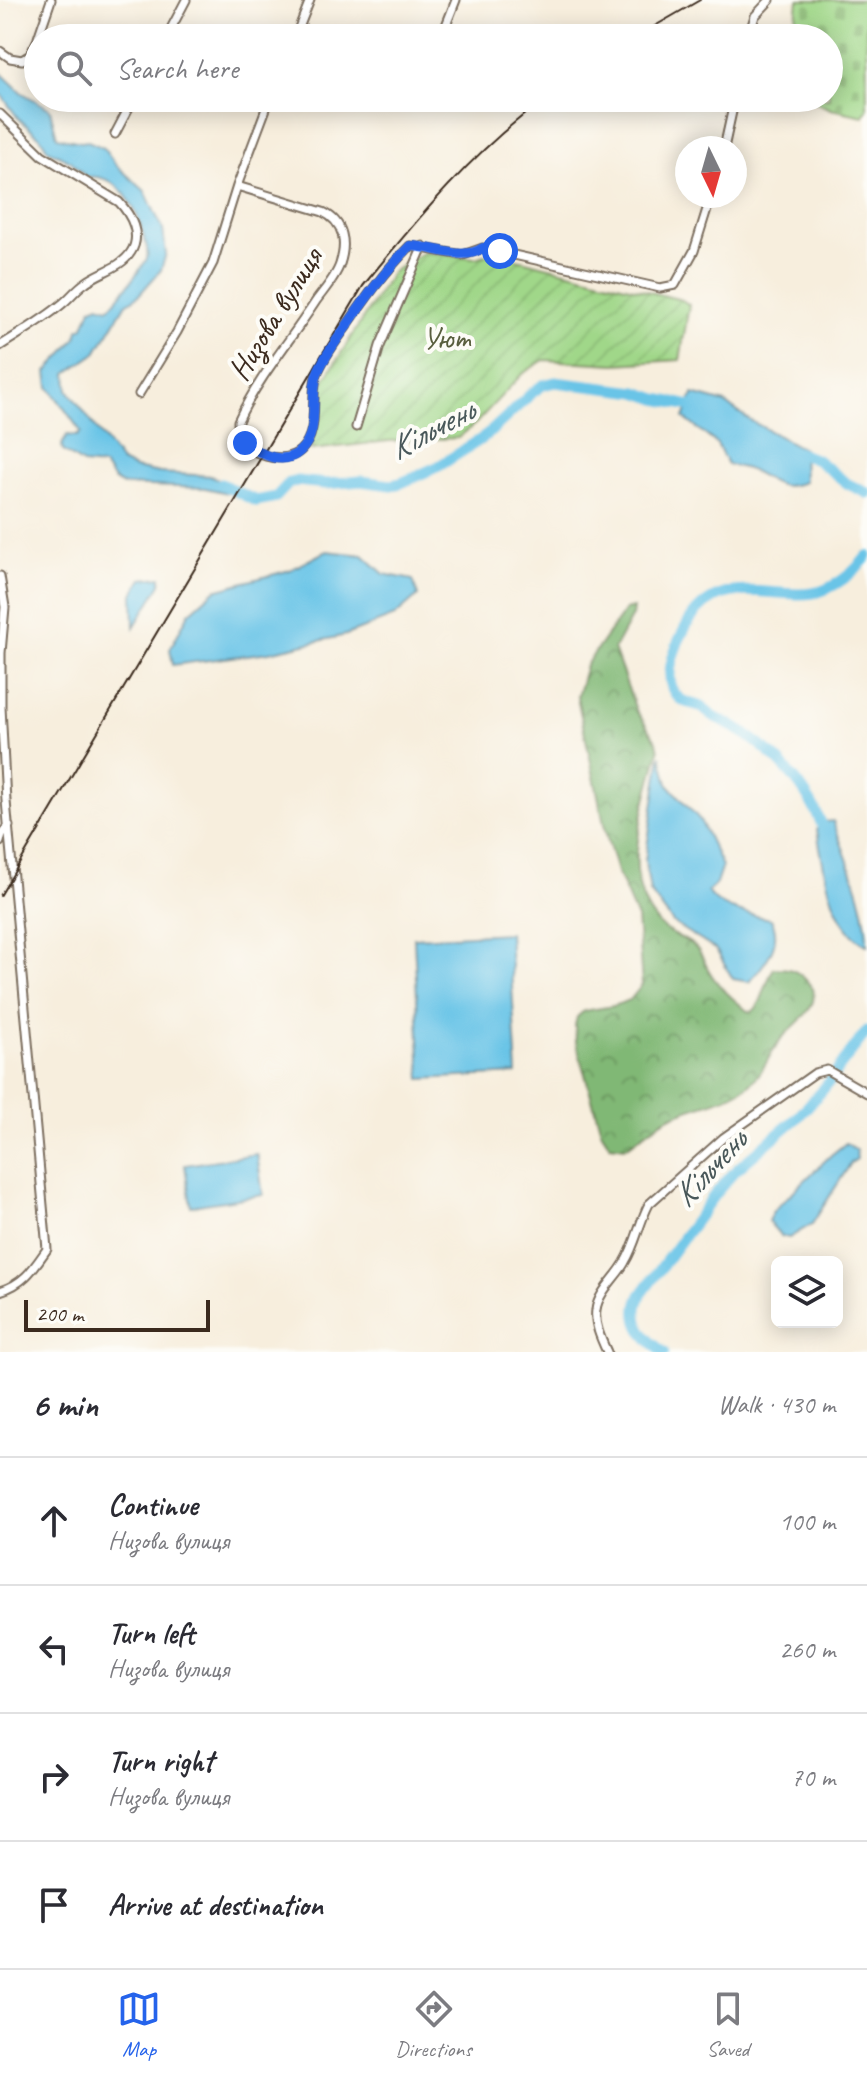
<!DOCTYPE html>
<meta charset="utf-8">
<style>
:root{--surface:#fff;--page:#f7f7f7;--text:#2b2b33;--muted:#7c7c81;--line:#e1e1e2;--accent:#2563eb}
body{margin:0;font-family:Caveat,sans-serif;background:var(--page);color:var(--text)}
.controls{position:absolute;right:24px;bottom:24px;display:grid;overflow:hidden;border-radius:12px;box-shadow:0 4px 20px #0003}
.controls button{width:72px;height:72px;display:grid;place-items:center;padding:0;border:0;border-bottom:2px solid var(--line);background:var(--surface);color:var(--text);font:40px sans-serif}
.compass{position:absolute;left:675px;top:136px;width:72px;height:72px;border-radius:50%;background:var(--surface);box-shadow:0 4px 20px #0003;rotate:175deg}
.scale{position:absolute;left:24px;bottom:20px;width:186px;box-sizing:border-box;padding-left:8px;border:4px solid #3b2a1e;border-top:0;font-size:22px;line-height:28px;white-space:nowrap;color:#3b2a1e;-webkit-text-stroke:6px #fdfcf7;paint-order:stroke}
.stop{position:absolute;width:24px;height:24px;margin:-18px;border:6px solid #2563eb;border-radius:50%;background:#fff}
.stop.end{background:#2563eb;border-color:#fff;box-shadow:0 2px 8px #0008}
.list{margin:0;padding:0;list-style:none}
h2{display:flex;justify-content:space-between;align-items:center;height:104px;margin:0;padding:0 32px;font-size:34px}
h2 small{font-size:26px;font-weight:400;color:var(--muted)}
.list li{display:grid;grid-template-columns:52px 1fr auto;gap:24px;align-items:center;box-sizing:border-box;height:128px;padding:0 32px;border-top:2px solid var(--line)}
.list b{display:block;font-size:30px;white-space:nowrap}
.list p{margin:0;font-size:26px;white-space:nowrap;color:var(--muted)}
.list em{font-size:26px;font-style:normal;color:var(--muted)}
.icon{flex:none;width:44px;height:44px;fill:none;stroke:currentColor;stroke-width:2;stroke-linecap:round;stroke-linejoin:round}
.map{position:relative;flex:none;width:867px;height:1352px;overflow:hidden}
.search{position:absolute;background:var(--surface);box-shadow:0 4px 20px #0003;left:24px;right:24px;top:24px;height:88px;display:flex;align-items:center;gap:20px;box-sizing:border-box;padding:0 28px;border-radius:44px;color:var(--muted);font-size:30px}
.sheet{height:616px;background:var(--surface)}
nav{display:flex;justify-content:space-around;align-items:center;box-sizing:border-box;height:112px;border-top:2px solid var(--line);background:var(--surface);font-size:22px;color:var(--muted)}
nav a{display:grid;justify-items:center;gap:4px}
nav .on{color:var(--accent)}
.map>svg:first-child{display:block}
</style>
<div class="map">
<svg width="867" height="1352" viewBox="0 0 867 1352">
<defs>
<pattern id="forest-crowns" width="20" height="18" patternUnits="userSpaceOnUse" patternTransform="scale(2)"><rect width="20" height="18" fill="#80b875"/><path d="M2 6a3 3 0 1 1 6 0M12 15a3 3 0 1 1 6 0" fill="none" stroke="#6a965f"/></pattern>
<pattern id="cemetery-stones" width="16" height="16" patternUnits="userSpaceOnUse" patternTransform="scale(2)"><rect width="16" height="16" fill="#a0d789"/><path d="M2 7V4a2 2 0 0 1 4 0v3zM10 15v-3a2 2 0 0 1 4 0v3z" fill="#8bb976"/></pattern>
<pattern id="garden-furrows" width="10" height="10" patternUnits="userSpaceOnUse" patternTransform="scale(2)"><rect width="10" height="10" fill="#a0d789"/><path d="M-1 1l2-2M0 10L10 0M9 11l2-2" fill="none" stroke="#8bb976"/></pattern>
</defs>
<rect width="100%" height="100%" fill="#fdfcf7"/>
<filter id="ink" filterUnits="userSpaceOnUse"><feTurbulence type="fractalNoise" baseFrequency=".0125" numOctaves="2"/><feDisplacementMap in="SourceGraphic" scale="16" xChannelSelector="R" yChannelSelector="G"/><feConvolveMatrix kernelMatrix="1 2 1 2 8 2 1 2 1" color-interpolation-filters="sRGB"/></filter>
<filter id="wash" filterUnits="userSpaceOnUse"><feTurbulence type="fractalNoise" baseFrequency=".006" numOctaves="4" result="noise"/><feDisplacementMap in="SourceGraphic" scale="32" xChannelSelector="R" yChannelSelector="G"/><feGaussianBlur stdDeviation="1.8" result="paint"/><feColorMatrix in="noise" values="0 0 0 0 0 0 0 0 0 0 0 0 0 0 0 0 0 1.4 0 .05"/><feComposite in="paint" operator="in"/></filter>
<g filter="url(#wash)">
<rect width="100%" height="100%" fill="#f7eedd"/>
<path fill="url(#forest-crowns)" stroke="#5e714a" stroke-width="2" d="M633,608L632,616L614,649L636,710L657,742L659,751C646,804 616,878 659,924C670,936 685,937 696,948C703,955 705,966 711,974C719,988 734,999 746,1010L752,1012C764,1003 765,981 774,968C788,968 796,969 806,980C828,1004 797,1021 782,1038C768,1054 764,1075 746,1087C723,1102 697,1105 672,1116C656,1123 641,1137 626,1147L610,1145L601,1131L576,1042L575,1025L577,1017L584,1011L613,1006L630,1000L642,985L637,918L617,872L607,838L577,697L586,665L625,610Z"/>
<path fill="url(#cemetery-stones)" stroke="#6e8054" stroke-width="2" d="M798,0H866L867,110L863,116L831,109L806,98H829V38H794Z"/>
<path fill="url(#garden-furrows)" stroke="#6e8054" stroke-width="2" d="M424,252L475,258L493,253L682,300L689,305L680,360L615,364L544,360L522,374L476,423L458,438L389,441L311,450L323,382L392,272Z"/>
<path fill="#69c4e7" stroke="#527782" stroke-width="2" d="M0,72L21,92L50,109L57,137L81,142L88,141L104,148L116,165L145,191L163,230L166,254L161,270L138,296L125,305L96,353L67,373L68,390L121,462L134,468L160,473L212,476L227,485L236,486L234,491L228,493L205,488L123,485L114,480L104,466L83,464L63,451L62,445L67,435L77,436L81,432L49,387L47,372L76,338L78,330L84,327L91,308L99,305L109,308C115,303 145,264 147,258C149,249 145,241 143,233C136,207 119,173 86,177L71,161L48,150L40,137L18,118L0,93Z
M693,394L725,403L751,421L803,449L804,482C778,491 776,483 754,472C746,468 736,466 727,464L717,444L684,418Z
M326,551L363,555L384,574L413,580L418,596L395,616L346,635L269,652L173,665L170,649L189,613L215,590L290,570Z
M161,577V584L134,627L133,594L142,579Z
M661,755L668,784L700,820L722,866L716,884L707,892C722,911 748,914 771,919C784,943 764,965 749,982L733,979L716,950L673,923L650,892L645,860Z
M833,821C847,861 867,902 867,945C831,928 823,864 817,830L822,822Z
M509,933L517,1074L421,1079L414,938Z
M846,1143L856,1150L857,1159L851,1163L812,1224L789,1238L781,1236L768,1221L773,1211L831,1155Z
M257,1154L263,1195L191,1206L185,1165Z"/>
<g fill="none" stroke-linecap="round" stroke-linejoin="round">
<path stroke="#69c4e7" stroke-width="11" d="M788,449L817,460L848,484L867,493
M221,484L256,501L276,497L289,483L297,481L326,484L361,481L391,485L401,483L439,466L486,436L533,392L543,385L555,382L637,392L657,399L700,408
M825,834C811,789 772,748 732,726C727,723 721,721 716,718C710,715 706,710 701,707C694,703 685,704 679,698C657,679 681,629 697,611C729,576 774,599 813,593C833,590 855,572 867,556
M664,1352C644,1339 629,1320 641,1295L715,1194L736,1170L798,1117L825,1087L867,1031"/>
</g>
</g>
<g filter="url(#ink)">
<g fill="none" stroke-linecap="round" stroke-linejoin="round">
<g stroke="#7d6f61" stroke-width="11">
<path id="minor" d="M38,38L51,0
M166,38L186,0
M295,38L310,0
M441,38L456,0
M748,38L755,16L770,0
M0,51L10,58L22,60L30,55L38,39
M0,114L42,155L119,202C131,215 142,235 131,252C121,268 99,272 85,283C76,289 70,298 62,304C43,320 20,333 0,346
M115,134L134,98
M724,148L735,98
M237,186L323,212C344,222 347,243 340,264C336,277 324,290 316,301C290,341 258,378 238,421C238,422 238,432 239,433C246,456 284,466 301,450C321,430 309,397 317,374C323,358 336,341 346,327C366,298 385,271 410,246L463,255L483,248L660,288L675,285L694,251L711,196
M139,394L177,332L213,263L237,186L270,98
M356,427L380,346L423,246
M0,576L5,607L1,653V707L6,801L47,1249C33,1269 24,1284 0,1291
M0,842L2,834L9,826
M607,1352C601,1339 594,1324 596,1310C598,1292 617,1277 625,1262C636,1244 639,1223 649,1204L723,1138L815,1073L827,1070L867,1093"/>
</g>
<use href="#minor" stroke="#fff" stroke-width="7"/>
<path stroke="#3b2a1e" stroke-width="2" d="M634,38L700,0
M0,896L363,286C418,218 475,149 546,98"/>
</g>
</g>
<g fill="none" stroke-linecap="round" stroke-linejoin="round" filter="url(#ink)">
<path stroke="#2563eb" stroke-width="10" d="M245,443C261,454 283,467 300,451C321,432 309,398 317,374C323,358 336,341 346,327C366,298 385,271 410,246C434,246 462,262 483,248L500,251"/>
</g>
<g text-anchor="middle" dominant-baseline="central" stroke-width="8" stroke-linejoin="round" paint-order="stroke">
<g font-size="32" fill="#3b2a1e" stroke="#fdfcf7">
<text transform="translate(275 314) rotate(-58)">Низова вулиця</text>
</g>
<g font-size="32" fill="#595e3e" stroke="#fdfcf7">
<text x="446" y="337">Уют</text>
</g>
<g font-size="34" font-style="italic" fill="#49585a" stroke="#fdfcf7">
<text transform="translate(431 429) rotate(-28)">Кільчень</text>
<text transform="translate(709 1168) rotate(-47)">Кільчень</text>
</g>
</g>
</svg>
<div class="controls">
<button><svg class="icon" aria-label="layers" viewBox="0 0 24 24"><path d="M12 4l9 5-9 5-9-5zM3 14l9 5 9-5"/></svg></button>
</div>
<svg class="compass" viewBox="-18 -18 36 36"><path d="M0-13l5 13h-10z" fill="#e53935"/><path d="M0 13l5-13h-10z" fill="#7c7c81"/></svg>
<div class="scale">200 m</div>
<div class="stop" style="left:500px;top:251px"></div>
<div class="stop end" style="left:245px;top:443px"></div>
<div class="search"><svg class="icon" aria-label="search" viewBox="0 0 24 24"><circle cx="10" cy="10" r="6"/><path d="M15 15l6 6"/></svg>Search here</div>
</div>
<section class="sheet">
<h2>6 min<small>Walk · 430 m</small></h2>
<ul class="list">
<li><svg class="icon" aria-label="ahead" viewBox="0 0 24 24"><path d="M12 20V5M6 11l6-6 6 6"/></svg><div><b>Continue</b><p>Низова вулиця</p></div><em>100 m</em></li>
<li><svg class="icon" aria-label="left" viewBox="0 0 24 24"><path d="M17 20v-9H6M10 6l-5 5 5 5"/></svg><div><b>Turn left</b><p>Низова вулиця</p></div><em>260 m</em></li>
<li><svg class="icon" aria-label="right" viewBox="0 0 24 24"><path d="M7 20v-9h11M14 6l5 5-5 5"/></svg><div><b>Turn right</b><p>Низова вулиця</p></div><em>70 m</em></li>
<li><svg class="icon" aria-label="arrive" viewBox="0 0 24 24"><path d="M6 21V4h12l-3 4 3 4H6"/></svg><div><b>Arrive at destination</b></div></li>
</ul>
</section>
<nav>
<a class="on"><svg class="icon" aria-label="map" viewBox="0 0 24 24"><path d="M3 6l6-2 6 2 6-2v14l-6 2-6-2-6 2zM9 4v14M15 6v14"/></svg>Map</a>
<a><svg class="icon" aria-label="directions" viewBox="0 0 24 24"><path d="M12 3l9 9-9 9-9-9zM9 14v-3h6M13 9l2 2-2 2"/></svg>Directions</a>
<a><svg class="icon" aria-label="saved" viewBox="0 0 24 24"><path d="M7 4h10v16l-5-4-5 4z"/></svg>Saved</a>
</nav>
